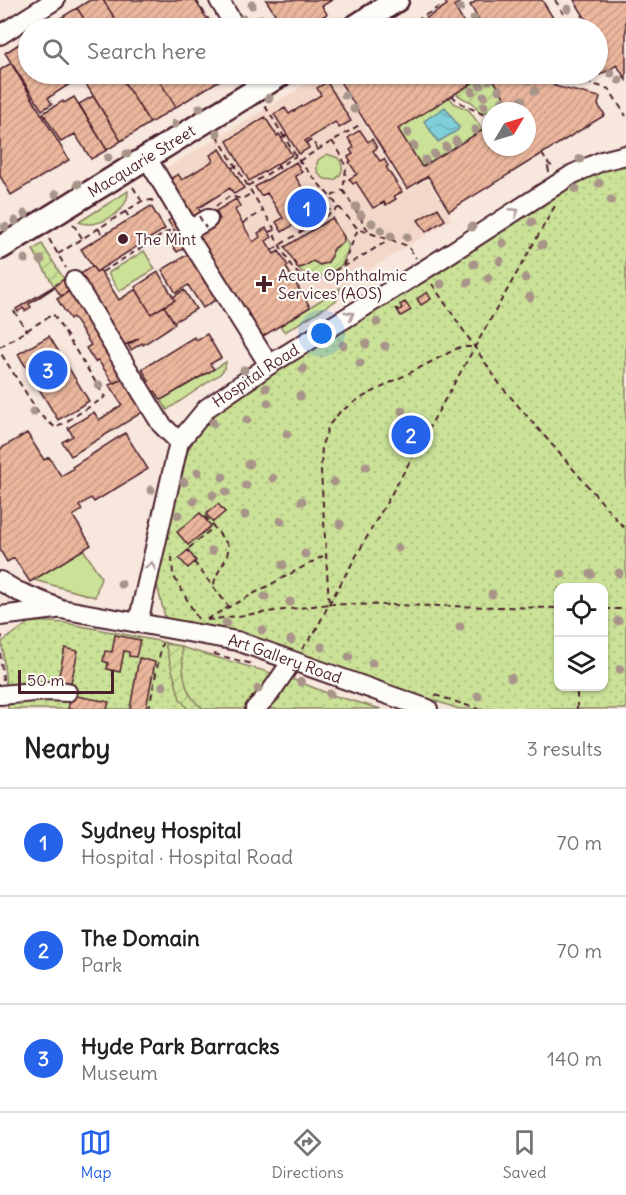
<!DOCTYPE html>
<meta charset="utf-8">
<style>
:root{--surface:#fff;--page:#f2f2f2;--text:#202124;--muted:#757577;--line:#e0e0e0;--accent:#2563eb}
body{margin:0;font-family:Delius,sans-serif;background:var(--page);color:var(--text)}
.controls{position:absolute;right:18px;bottom:18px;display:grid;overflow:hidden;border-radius:12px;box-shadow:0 2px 4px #0004}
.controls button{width:54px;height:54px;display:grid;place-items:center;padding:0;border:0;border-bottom:2px solid var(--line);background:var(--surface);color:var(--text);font:30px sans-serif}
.compass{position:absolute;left:482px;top:102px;width:54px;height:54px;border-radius:50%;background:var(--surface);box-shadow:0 2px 4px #0004;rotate:52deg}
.scale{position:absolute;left:18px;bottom:15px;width:96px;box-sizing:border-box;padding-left:6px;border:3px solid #4a1f2b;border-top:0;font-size:16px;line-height:21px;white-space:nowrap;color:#4a1f2b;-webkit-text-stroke:4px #fdfcf7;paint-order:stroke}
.you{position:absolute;left:322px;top:334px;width:21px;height:21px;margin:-15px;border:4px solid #fff;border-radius:50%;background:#1a73e8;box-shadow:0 0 0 9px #1a73e833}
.badge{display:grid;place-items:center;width:39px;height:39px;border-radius:50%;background:var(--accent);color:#fff;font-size:20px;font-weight:700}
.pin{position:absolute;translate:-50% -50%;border:3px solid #fff;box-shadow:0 2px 6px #0006}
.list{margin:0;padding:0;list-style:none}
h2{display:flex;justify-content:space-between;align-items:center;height:78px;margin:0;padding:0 24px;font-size:26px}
h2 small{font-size:20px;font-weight:400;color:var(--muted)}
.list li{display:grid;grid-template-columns:39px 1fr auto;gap:18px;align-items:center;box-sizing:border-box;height:108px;padding:0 24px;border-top:2px solid var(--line)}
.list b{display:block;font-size:22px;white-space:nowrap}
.list p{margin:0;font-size:20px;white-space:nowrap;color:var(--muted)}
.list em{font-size:20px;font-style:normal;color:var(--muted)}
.icon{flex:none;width:33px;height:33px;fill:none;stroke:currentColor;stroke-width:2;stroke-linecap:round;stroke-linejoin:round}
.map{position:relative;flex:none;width:626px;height:709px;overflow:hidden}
.search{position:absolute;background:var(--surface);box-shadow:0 2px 4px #0004;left:18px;right:18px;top:18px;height:66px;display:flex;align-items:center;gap:15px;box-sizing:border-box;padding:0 21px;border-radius:33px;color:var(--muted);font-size:22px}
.sheet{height:402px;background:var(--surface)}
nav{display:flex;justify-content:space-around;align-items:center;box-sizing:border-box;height:84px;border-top:2px solid var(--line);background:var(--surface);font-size:16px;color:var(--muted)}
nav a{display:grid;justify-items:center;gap:3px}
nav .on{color:var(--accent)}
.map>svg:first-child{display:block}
</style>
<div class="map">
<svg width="626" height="709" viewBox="0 0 626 709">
<defs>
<pattern id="park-dots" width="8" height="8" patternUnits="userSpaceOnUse" patternTransform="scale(1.5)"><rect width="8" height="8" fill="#cae197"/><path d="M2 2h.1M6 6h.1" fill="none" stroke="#afc182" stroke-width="1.8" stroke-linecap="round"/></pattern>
<pattern id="garden-furrows" width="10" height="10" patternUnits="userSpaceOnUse" patternTransform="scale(1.5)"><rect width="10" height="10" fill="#cae197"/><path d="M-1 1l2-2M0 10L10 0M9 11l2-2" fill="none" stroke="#afc182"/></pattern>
<pattern id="water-waves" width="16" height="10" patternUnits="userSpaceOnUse" patternTransform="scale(1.5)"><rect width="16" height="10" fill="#7ecfd7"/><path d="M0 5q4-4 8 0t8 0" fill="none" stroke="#6eb1b9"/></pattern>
<pattern id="building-hatch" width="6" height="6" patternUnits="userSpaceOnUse" patternTransform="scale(1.5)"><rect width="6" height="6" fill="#eab69c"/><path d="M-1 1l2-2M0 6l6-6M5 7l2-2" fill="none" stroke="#ca9c87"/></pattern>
</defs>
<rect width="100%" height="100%" fill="#f7e7dc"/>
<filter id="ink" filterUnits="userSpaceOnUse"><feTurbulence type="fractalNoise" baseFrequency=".0167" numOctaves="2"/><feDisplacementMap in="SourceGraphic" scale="12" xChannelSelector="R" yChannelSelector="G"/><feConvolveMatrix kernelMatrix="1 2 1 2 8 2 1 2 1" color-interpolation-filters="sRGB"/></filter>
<g filter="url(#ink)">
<path fill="#f3d8c9" d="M323,74H333L406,192L427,179L452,219L251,343L150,178Z"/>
<path fill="#cae197" stroke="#8a8061" stroke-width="1.5" d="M449,97L455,104L469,110L483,130L422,167L398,129Z
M327,154L338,158C345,166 343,175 334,180L325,179C317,175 315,169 318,160Z
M128,191C129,212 97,230 79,222Z
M144,251L155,269L119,291L108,273Z
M340,288L337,300L285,332L280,326Z
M226,362L225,368L220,374L167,410L161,400Z
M83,549L101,577L95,597L34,580Z"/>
<path fill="url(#park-dots)" stroke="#8a8061" stroke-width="1.5" fill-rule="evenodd" d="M626,159V709H459L265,643L212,627L172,622L165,617L156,581L177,470L203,424L230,400L589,171ZM558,588H604V686H558Z
M31,621L66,623L163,642L292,679L332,695L381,709H8L2,642Z"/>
<path fill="url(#garden-furrows)" stroke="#8a8061" stroke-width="1.5" d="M487,74H490L513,111C505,111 485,114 479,111C475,108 477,107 473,103C467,99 461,99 456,93Z
M344,237L349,246C347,251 345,259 342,264C332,278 306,280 296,266L300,268L313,261L320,265L327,263L332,256V250L342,243Z
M42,244L64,279L54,286L33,250Z
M165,644L181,646C184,671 181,694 204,709H188L180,699Z"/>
<path fill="url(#water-waves)" stroke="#698992" stroke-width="1.5" d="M445,107L459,127L458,130L438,142L424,121Z"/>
<path fill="url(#building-hatch)" stroke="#4a1f2b" stroke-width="1.5" d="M90,0H103L121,28H90L77,8Z
M103,0H195L213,28H121Z
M266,0H332L322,6L327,14L304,28H284Z
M444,0H463L454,6L467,28H416L414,26L447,5Z
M478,0H542L555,21L553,28H484L470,5Z
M574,0H626V80L617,65L600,75L598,71V28H575L587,21Z
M77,8L90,28H44Z
M28,38V74H85L48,98L52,104L42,110L5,53Z
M11,63L69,160L11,195L0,176V70Z
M85,74H119L150,123L121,141L81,76Z
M119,74H155L176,107L150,123Z
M155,74H230L176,107Z
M350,74H487L398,129L422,167L491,125V147H527V111H513L490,74H511L514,79L524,74H542L541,78L559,82L554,86L600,97L598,105L605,115L449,211L428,176L407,189L339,80Z
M327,82L351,121L339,128L335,122L305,141L309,148L299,154L274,114L285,108L289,114L321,95L317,88Z
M93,96L121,141L107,150L79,104Z
M74,97L107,150L91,159L75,134L61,142L43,113L63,101L64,103Z
M265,117L277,136L279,134L292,155L249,181L227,141Z
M360,130L368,142L372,139L377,148L373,151L380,161L384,159L388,166L386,167L402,192L394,196L396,199L386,205L384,202L373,208L356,182L353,184L349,179L357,174L349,162L351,161L348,157L353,154L350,150L354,147L348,138Z
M220,149L244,188L234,194L230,188L198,208L202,214L192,220L167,181L178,174L182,180L213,161L210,155Z
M296,162L302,172L295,176L308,197L318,191L330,210L312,220L309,215L282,232L276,222L283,218L267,193L261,196L255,187Z
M236,199L240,206L235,210L253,242L260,237L258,233L266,228L272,237L266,241L274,254L279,251L288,266L286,267L310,307L257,340L193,235L220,219L216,211Z
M151,206L165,229L96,272L81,249Z
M438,208L445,220L426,232L418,220Z
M174,217L223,297L217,301L184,248L177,252L167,238L176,233L168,221Z
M332,218L344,237L343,242L332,250V256L327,263L320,265L313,261L303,267L298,268L285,247Z
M188,254L217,299L203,308L188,285L176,293L162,270Z
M92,266L96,272L100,270L119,300L136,289L151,314L164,306L175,324L143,345L142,343L131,350L128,345L139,338L125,345L81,274Z
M158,272L175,300L151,314L135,287Z
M64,279L71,290L61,296L54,286Z
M54,286L55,287L29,304L31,307L25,311L23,308L18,312L16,309L21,306Z
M71,290L126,377L114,384L98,360L95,362L86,348L91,345L73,317L70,319L57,299Z
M184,290L196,309L174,322L164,306L175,300L173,297Z
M427,292L431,299L421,305L417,299Z
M405,302L411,310L401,316L396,308L399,310L402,308L400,305Z
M207,334L221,358L210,364L214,369L161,400L155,391L146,397L140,386L149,381L142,369L194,337L196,340Z
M49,336L89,401L58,420L18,354Z
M126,377L146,410L71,456L62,442L73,436L68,428L94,412L99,420L122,405L109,385Z
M27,433L44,460L49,457L61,476L73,469L72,467L125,433L148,469L94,502L91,498L79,506L82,510L73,516L91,545L30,582L14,558L7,562L0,550V449Z
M218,504L225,512L213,522L206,514Z
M200,513L211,526L188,545L177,532Z
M188,550L196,561L188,568L179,558Z
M115,635L140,640L136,657L129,656V652L124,651L120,672L107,669L108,663L103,661L105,651L112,652Z
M65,648L78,651L70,687L57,684Z
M139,658L155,662L146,709H130Z
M71,695L109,702L107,709H68Z"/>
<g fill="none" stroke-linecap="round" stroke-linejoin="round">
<g stroke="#4a1f2b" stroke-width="22">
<g id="minor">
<path d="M219,0L236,28"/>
<path d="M0,35L55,0"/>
<path d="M147,158L190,230L189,238L269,365"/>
<path d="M190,230L208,219"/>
<path d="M74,281L161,424L179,442"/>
<path id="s1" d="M0,581L17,591L61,609L237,641L428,709"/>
<path d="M0,616L56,609"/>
<path id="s2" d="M138,623L179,442L207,408L269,365L424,270L573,174L602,161L626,155"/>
<path d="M0,695L46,691L67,692"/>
<path d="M255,709L270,693L292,661"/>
</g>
</g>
<g stroke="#4a1f2b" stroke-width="27">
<g id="major">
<path d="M353,28L397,0"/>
<path id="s3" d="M0,248L282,74"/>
</g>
</g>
<path stroke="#4a1f2b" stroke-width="2" stroke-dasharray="6 4.5" stroke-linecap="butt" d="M196,0L214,28
M476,0V1
M555,0L565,16L562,28
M563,23L568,25L584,15
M409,28L411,24L442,5
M567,74L569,77L609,89L626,116
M452,95C461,108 482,109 491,122
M265,106L299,161L358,229L408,246L416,258
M217,136L275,230V237L293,269L300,275L321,278L343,266L358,229
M332,141L342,156L346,169L343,190L369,232
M306,143L312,140L318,150
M542,154L547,162
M299,161L361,124
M549,172L547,162L555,169
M248,186L296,156
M133,187L141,200
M332,196L343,190
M216,206L230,196L242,199L252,193
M125,211L130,219
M243,223L263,211
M73,224L82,238
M98,228L103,236
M49,239L66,268
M272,250L340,207
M58,254L142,201L152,200L154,203
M343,266L349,264L389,240
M102,272L172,229L171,228
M432,284L501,386L626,530
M14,311L27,331
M0,347L53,314L105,397L56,428L40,415L0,352
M205,516L228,545C230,562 213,572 214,588
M189,548L214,527
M172,557L173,575L198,619
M194,562L229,607
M329,604L558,608
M604,609H626
M207,619L325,555
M207,620L329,604L321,471L322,445L329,425L340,412L359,399L460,347H474
M0,641L4,632
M302,649L315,632L329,604L556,204
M0,653L3,680
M214,654L252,664
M435,695L478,709
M149,709L162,643
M577,709V686"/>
<use href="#minor" stroke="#fdfcf7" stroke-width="18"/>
<use href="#major" stroke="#fdfcf7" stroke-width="22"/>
<path stroke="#4a1f2b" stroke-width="2" stroke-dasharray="6 4.5" stroke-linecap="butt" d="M282,138L287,135
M277,164L281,171
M232,168L239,164
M199,216L206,228
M304,219L311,230
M269,232L280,228"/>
</g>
<g fill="#a9948a">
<circle cx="252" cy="5" r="4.5"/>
<circle cx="460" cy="8" r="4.5"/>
<circle cx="568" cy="9" r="4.5"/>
<circle cx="243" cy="19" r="4.5"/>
<circle cx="261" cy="19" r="4.5"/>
<circle cx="474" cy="19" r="4.5"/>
<circle cx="611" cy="73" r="4.5"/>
<circle cx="489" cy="80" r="4.5"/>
<circle cx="530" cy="80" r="4.5"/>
<circle cx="619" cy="80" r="4.5"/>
<circle cx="480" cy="85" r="4.5"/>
<circle cx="499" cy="90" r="4.5"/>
<circle cx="472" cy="91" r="4.5"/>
<circle cx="535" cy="91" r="4.5"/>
<circle cx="345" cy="95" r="4.5"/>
<circle cx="484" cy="96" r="4.5"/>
<circle cx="269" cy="98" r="4.5"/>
<circle cx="522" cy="100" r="4.5"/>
<circle cx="503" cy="101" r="4.5"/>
<circle cx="484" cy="106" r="4.5"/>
<circle cx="200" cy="108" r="4.5"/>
<circle cx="354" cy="109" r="4.5"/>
<circle cx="175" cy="124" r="4.5"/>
<circle cx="475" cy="130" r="4.5"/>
<circle cx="217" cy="133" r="4.5"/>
<circle cx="408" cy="133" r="4.5"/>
<circle cx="456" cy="141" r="4.5"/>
<circle cx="414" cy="146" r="4.5"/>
<circle cx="446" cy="147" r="4.5"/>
<circle cx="127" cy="154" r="4.5"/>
<circle cx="434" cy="154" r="4.5"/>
<circle cx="108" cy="158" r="4.5"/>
<circle cx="580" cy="159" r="4.5"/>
<circle cx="425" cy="160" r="4.5"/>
<circle cx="599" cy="183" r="4.5"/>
<circle cx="78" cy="184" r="4.5"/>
<circle cx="576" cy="189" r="4.5"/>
<circle cx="56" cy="194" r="4.5"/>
<circle cx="611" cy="200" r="4.5"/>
<circle cx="356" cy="207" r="4.5"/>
<circle cx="25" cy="214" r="4.5"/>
<circle cx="361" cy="215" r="4.5"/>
<circle cx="15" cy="221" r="4.5"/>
<circle cx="532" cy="222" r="4.5"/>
<circle cx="372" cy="223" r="4.5"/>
<circle cx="5" cy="227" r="4.5"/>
<circle cx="472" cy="227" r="4.5"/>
<circle cx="381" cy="230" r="4.5"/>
<circle cx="391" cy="236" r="4.5"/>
<circle cx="407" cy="237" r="4.5"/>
<circle cx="503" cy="243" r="4.5"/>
<circle cx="542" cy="245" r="4.5"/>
<circle cx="25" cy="259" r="4.5"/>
<circle cx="41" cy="260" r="4.5"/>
<circle cx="500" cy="261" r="4.5"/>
<circle cx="474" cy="264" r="4.5"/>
<circle cx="488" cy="278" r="4.5"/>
<circle cx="525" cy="278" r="4.5"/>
<circle cx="468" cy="282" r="4.5"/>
<circle cx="441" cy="284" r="4.5"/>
<circle cx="530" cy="297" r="4.5"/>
<circle cx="377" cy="322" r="4.5"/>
<circle cx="366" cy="344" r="4.5"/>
<circle cx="343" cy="345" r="4.5"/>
<circle cx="385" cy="346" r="4.5"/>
<circle cx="360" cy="363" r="4.5"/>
<circle cx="303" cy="369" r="4.5"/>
<circle cx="244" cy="370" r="4.5"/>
<circle cx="99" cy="385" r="4.5"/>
<circle cx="266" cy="388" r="4.5"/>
<circle cx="300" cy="396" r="4.5"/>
<circle cx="268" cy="403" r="4.5"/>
<circle cx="402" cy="411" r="4.5"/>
<circle cx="33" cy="412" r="4.5"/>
<circle cx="247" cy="420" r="4.5"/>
<circle cx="213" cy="423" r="4.5"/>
<circle cx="287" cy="434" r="4.5"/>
<circle cx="249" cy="464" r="4.5"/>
<circle cx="366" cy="466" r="4.5"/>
<circle cx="198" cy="472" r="4.5"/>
<circle cx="223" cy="477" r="4.5"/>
<circle cx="273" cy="478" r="4.5"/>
<circle cx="184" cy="482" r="4.5"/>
<circle cx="334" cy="482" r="4.5"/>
<circle cx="246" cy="485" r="4.5"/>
<circle cx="151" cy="490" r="4.5"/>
<circle cx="226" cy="492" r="4.5"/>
<circle cx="213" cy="495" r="4.5"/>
<circle cx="194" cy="501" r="4.5"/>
<circle cx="302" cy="501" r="4.5"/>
<circle cx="178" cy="515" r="4.5"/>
<circle cx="245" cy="515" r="4.5"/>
<circle cx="281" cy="521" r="4.5"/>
<circle cx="340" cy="524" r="4.5"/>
<circle cx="398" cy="548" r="4.5"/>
<circle cx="212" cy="551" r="4.5"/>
<circle cx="305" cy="554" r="4.5"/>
<circle cx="283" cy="565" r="4.5"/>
<circle cx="619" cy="573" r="4.5"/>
<circle cx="562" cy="574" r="4.5"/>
<circle cx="591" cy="574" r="4.5"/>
<circle cx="121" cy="584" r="4.5"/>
<circle cx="492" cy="594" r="4.5"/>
<circle cx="265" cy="597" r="4.5"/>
<circle cx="290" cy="602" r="4.5"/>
<circle cx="618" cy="621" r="4.5"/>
<circle cx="226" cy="623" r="4.5"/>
<circle cx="460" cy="627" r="4.5"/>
<circle cx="262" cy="630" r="4.5"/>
<circle cx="291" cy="640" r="4.5"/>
<circle cx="322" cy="647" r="4.5"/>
<circle cx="349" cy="657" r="4.5"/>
<circle cx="372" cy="663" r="4.5"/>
<circle cx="620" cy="669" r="4.5"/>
<circle cx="511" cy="678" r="4.5"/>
<circle cx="301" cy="682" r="4.5"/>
<circle cx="163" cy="686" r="4.5"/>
<circle cx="258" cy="689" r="4.5"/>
<circle cx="330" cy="694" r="4.5"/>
<circle cx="478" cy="696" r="4.5"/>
</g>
<defs><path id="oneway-chevron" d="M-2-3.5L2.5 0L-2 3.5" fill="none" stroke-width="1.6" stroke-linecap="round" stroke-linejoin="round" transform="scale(1.5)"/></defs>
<g stroke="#ac999b">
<use href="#oneway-chevron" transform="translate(515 212) rotate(-33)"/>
<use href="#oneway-chevron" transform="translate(350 315) rotate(-31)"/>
<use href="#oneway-chevron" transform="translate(151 566) rotate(-77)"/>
</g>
</g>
<g fill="#4a1f2b" stroke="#fdfcf7" stroke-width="2">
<circle cx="123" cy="239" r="6"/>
<path d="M261 275h6v6h6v6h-6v6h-6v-6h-6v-6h6z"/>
</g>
<g text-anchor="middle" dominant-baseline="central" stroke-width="4.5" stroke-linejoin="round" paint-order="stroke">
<g font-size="16" fill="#4a1f2b" stroke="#fdfcf7">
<text stroke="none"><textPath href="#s3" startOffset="166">Macquarie Street</textPath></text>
<text stroke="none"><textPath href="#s2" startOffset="288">Hospital Road</textPath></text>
<text stroke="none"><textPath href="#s1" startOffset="297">Art Gallery Road</textPath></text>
</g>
<g font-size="16" fill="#4a1f2b" stroke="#fdfcf7" text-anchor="start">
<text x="135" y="239">The Mint</text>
<text x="278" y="275">Acute Ophthalmic<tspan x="278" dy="18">Services (AOS)</tspan></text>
</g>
</g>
</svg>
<div class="controls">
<button><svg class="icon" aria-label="locate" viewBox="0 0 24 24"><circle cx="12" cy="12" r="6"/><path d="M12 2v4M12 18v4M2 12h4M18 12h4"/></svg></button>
<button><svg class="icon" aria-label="layers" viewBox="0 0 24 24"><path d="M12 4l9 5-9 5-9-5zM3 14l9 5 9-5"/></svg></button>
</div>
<svg class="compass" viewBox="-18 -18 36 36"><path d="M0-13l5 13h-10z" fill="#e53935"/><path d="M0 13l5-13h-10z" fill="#757577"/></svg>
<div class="scale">50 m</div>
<div class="you"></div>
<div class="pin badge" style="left:307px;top:208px">1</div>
<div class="pin badge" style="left:411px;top:435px">2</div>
<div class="pin badge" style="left:48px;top:370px">3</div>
<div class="search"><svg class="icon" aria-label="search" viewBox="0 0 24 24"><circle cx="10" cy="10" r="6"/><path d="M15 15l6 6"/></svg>Search here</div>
</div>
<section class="sheet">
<h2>Nearby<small>3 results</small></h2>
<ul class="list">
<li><span class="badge">1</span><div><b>Sydney Hospital</b><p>Hospital · Hospital Road</p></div><em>70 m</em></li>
<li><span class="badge">2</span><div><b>The Domain</b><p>Park</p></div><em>70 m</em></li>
<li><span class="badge">3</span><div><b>Hyde Park Barracks</b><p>Museum</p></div><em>140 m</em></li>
</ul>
</section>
<nav>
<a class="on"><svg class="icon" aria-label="map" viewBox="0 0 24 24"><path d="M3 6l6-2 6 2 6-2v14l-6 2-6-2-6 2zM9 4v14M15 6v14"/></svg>Map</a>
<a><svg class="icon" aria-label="directions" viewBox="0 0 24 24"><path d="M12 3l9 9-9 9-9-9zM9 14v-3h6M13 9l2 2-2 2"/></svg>Directions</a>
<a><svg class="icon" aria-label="saved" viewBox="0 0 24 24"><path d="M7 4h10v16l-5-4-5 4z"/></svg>Saved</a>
</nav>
